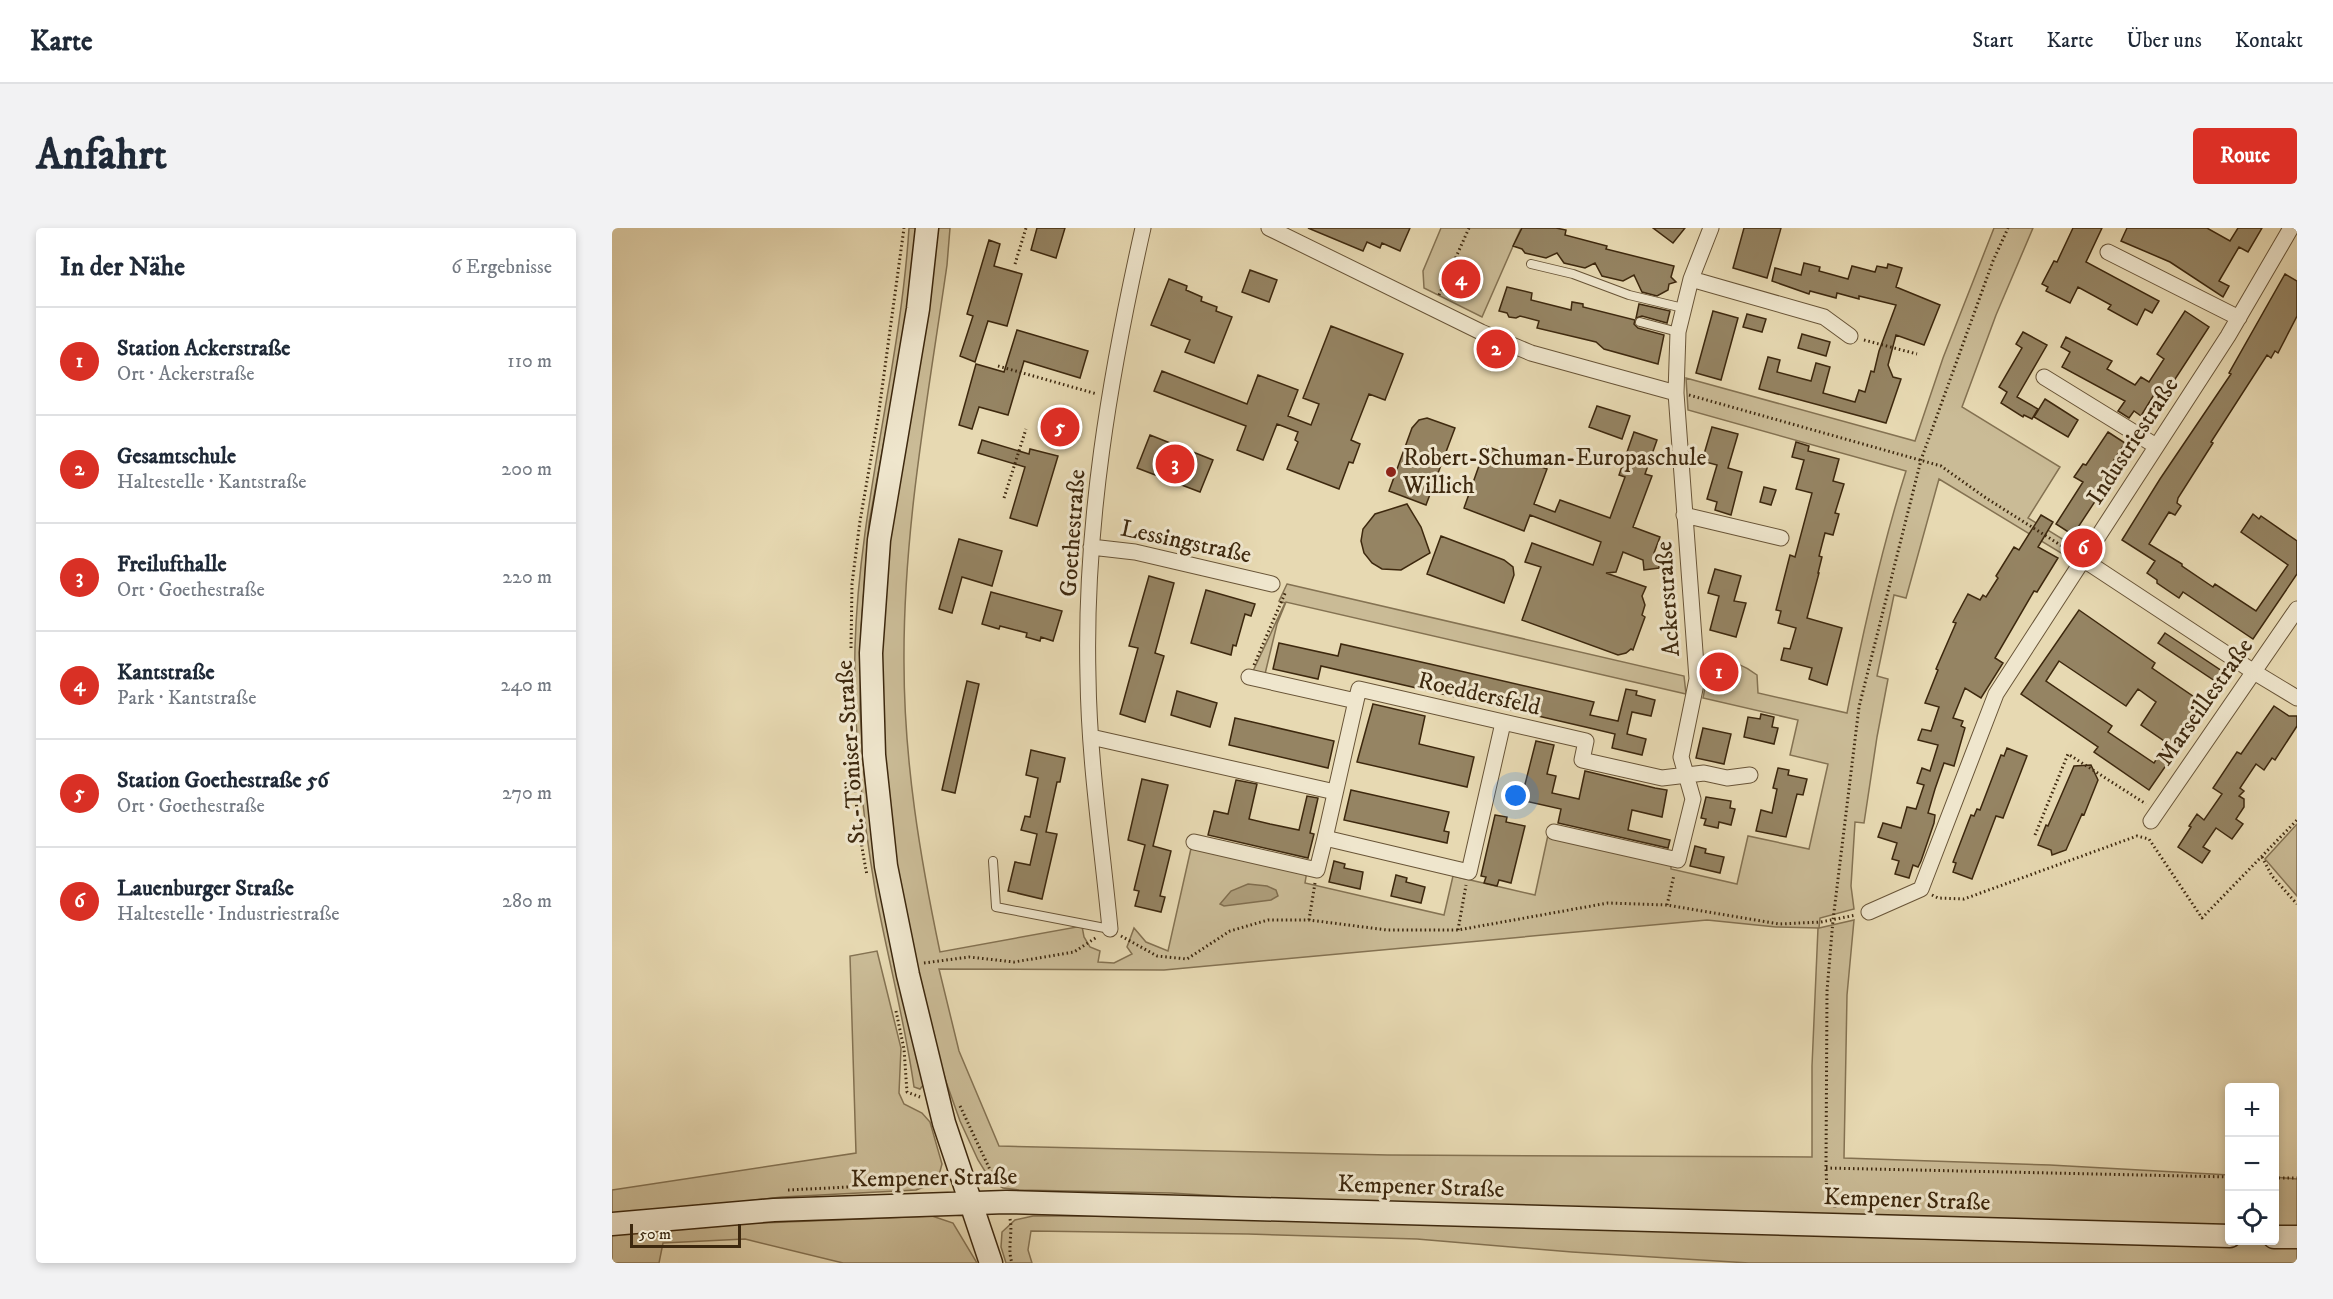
<!DOCTYPE html>
<html lang="de">
<meta charset="utf-8">
<style>
:root{--surface:#fff;--page:#f2f2f3;--text:#1f2937;--muted:#747a83;--line:#e0e1e3;--accent:#d93025}
body{margin:0;font-family:"IM FELL DW Pica",serif;background:var(--page);color:var(--text)}
.controls{position:absolute;right:18px;bottom:18px;display:grid;overflow:hidden;border-radius:6px;box-shadow:0 3px 9px #0003}
.controls button{width:54px;height:54px;display:grid;place-items:center;padding:0;border:0;border-bottom:2px solid var(--line);background:var(--surface);color:var(--text);font:30px sans-serif}
.scale{position:absolute;left:18px;bottom:15px;width:111px;box-sizing:border-box;padding-left:6px;border:3px solid #3d280e;border-top:0;font-size:16px;line-height:21px;white-space:nowrap;color:#3d280e;-webkit-text-stroke:4px #efe6cd;paint-order:stroke}
.you{position:absolute;left:904px;top:568px;width:21px;height:21px;margin:-15px;border:4px solid #fff;border-radius:50%;background:#1a73e8;box-shadow:0 0 0 9px #1a73e833}
.badge{display:grid;place-items:center;width:39px;height:39px;border-radius:50%;background:var(--accent);color:#fff;font-size:20px;font-weight:700}
.pin{position:absolute;translate:-50% -50%;border:3px solid #fff;box-shadow:0 2px 6px #0006}
.list{margin:0;padding:0;list-style:none}
h2{display:flex;justify-content:space-between;align-items:center;height:78px;margin:0;padding:0 24px;font-size:26px}
h2 small{font-size:20px;font-weight:400;color:var(--muted)}
.list li{display:grid;grid-template-columns:39px 1fr auto;gap:18px;align-items:center;box-sizing:border-box;height:108px;padding:0 24px;border-top:2px solid var(--line)}
.list b{display:block;font-size:22px;white-space:nowrap}
.list p{margin:0;font-size:20px;white-space:nowrap;color:var(--muted)}
.list em{font-size:20px;font-style:normal;color:var(--muted)}
.icon{flex:none;width:33px;height:33px;fill:none;stroke:currentColor;stroke-width:2;stroke-linecap:round;stroke-linejoin:round}
.map{position:relative;flex:none;width:1685px;height:1035px;overflow:hidden;border-radius:6px}
header{display:flex;align-items:center;gap:36px;box-sizing:border-box;height:84px;padding:0 30px;background:var(--surface);border-bottom:2px solid var(--line)}
header strong{font-size:28px}
nav{display:flex;gap:33px;margin-inline-start:auto;font-size:21px}
.intro{display:flex;align-items:center;justify-content:space-between;box-sizing:border-box;height:144px;padding:0 36px}
h1{margin:0;font-size:42px}
.button{padding:15px 27px;border-radius:6px;background:var(--accent);color:#fff;font-size:21px;font-weight:700}
main{display:flex;gap:36px;padding:0 36px}
aside{flex:1;background:var(--surface);border-radius:6px;box-shadow:0 3px 9px #0003}
.map>svg:first-child{display:block}
</style>
<header>
<strong>Karte</strong>
<nav><a>Start</a><a>Karte</a><a>Über uns</a><a>Kontakt</a></nav>
</header>
<div class="intro"><h1>Anfahrt</h1><a class="button">Route</a></div>
<main>
<aside>
<h2>In der Nähe<small>6 Ergebnisse</small></h2>
<ul class="list">
<li><span class="badge">1</span><div><b>Station Ackerstraße</b><p>Ort · Ackerstraße</p></div><em>110 m</em></li>
<li><span class="badge">2</span><div><b>Gesamtschule</b><p>Haltestelle · Kantstraße</p></div><em>200 m</em></li>
<li><span class="badge">3</span><div><b>Freilufthalle</b><p>Ort · Goethestraße</p></div><em>220 m</em></li>
<li><span class="badge">4</span><div><b>Kantstraße</b><p>Park · Kantstraße</p></div><em>240 m</em></li>
<li><span class="badge">5</span><div><b>Station Goethestraße 56</b><p>Ort · Goethestraße</p></div><em>270 m</em></li>
<li><span class="badge">6</span><div><b>Lauenburger Straße</b><p>Haltestelle · Industriestraße</p></div><em>280 m</em></li>
</ul>
</aside>
<div class="map">
<svg width="1685" height="1035" viewBox="0 0 1685 1035">
<rect width="100%" height="100%" fill="#e7d9b2"/>
<filter id="stains"><feTurbulence type="fractalNoise" baseFrequency=".00333" numOctaves="4"/><feColorMatrix values="0 0 0 0 .2 0 0 0 0 .09 0 0 0 0 .02 0 0 0 .5 -.17"/></filter>
<radialGradient id="worn" r=".72"><stop offset=".6" stop-color="#630" stop-opacity="0"/><stop offset="1" stop-color="#630" stop-opacity=".3"/></radialGradient>
<path fill="#cabb96" stroke="#847252" stroke-width="1.5" fill-rule="evenodd" d="M297,0H304L293,100L257,295L249,402L248,481L252,545L264,634L312,856L308,861L302,859C293,794 276,731 264,667C250,585 241,502 243,419C247,277 288,141 297,0Z
M320,0H338L335,37C316,169 291,302 292,435C292,533 308,629 328,724L470,698L472,709L478,719L488,723L486,734L502,735L520,726L515,719L522,700L534,714L556,723L580,616L695,643L693,655L832,687L841,648L923,667L936,607L1059,635V641L1125,656L1136,608L1197,621L1216,536L1178,527L1186,492L1091,470C1094,458 1093,445 1098,433C1115,430 1132,437 1145,447L1146,465L1235,485C1251,403 1269,322 1294,243L1076,182L1074,150L1303,213L1331,130L1382,0H1421L1384,87L1350,179L1448,239L1416,290L1460,317L1470,315L1459,331L1327,251L1294,370L1282,367L1265,448L1276,451L1265,509L1252,595L1243,594L1239,658L1242,681L1208,690L1207,700L1242,692L1235,767L1232,930L1438,937L1617,947V999L656,971L559,965L407,962L391,960L379,953L366,932L348,893L331,845L301,721L275,593L268,536V352ZM1095,692L1164,699L1206,700L1200,838V929L776,927L387,918L347,823L327,741L552,742Z
M829,0H909L870,89L812,60L811,43Z
M675,356L1072,448L1074,466L674,374L665,396L653,446L641,443L673,375L667,373Z
M1685,596V668L1653,631Z
M265,723L289,820L287,865L292,876L310,885L318,894L330,936L327,947L320,956L304,962L170,969L0,989V962L244,925L238,728Z
M1662,949L1685,951V1000H1663Z
M320,988L341,995L365,1035H231L133,1011L51,1015L47,1035H0V1005L49,999Z
M421,988H646L1493,1013L1685,1017V1035H1137L960,1024L805,1011L636,1006L419,1003L416,1022L420,1035H394L389,1019L390,1004L403,992Z"/>
<path fill="#ad9d7a" stroke="#806e4f" stroke-width="1.5" d="M636,656L655,658L664,662L666,668L659,672L612,678L608,676L619,663Z"/>
<path fill="#958463" stroke="#3d280e" stroke-width="1.5" fill-rule="evenodd" d="M425,0H453L444,30L419,22Z
M696,0H798L788,23L770,15L768,20L755,14L751,23Z
M910,0H944L954,2L953,7L995,18L994,21L1062,38L1059,49L1064,54L1057,56L1056,62L1045,68L1030,64L1022,47L1011,53L990,48L983,35L973,40L952,35L945,25L934,30L913,25L910,21L901,18Z
M1041,0H1073L1061,15Z
M1132,0H1169L1155,50L1121,40Z
M1461,0H1490L1474,34L1547,73L1540,85L1533,81L1525,97L1496,81L1499,77L1466,59L1458,75L1434,63L1436,59L1430,56L1442,33L1445,34Z
M1515,0H1595L1618,13L1626,0H1650L1636,24L1627,19L1607,53L1617,58L1611,69L1558,34L1509,13Z
M377,12L388,16L382,38L410,46L395,98L376,93L363,134L348,128L361,88L355,86Z
M1192,35L1208,39L1207,43L1236,51L1240,38L1263,44L1265,38L1275,40L1276,36L1290,40L1284,59L1328,77L1312,117L1284,107L1276,137L1281,149L1289,151L1274,195L1147,161L1156,129L1168,132L1165,144L1199,153L1204,135L1218,139L1211,165L1243,174L1247,162L1253,164L1259,143L1262,144L1267,123L1284,77L1247,68V71L1225,65L1224,70L1198,63L1197,66L1160,53L1163,40L1189,47Z
M638,42L665,52L657,74L630,64Z
M1673,46L1685,53V88L1666,125L1663,123L1659,130L1655,127L1599,214L1601,215L1566,270L1565,275L1569,278L1563,287L1557,284L1537,316L1570,336V338L1601,359L1603,356L1644,383L1676,337L1629,304L1641,286L1647,291L1649,288L1685,313V346L1641,411L1571,364L1567,370L1545,355V352L1535,345L1543,333L1510,312L1548,251L1619,146L1617,145Z
M557,51L575,58L574,62L590,69L589,73L605,79L604,83L620,89L602,135L573,124L578,112L539,97Z
M895,59L920,65L919,72L959,82L960,74L971,76V79L1023,92L1022,96L1026,100L1052,107L1046,136L992,121L984,114L925,100L927,93L908,88L904,90L897,89L895,85L887,83Z
M1027,76L1058,83L1055,95L1030,88L1024,90Z
M1101,83L1126,90L1109,152L1084,145Z
M1573,83L1597,99L1554,165L1546,160L1529,188L1522,183L1517,190L1506,183L1513,173L1450,139L1458,124L1449,119L1454,109L1500,133L1495,141L1523,157L1529,149L1537,154L1552,131L1545,126Z
M1135,86L1154,91L1150,104L1131,99Z
M719,98L791,126L773,172L757,166L739,212L748,216L741,235L737,234L727,261L675,241L686,214L683,212L686,204L665,196L651,232L625,222L634,198L542,163L550,143L635,176L646,147L686,162L676,188L699,197L707,176L691,170Z
M405,102L476,123L468,150L412,133L396,187L367,179L360,201L347,197L364,136L392,144Z
M1411,104L1435,117L1405,169L1426,181L1420,191L1412,187L1411,189L1389,175L1395,164L1387,159L1410,120L1404,116Z
M1190,106L1218,114L1214,128L1186,120Z
M1433,171L1466,192L1456,209L1422,189Z
M985,178L1018,188L1010,211L977,199Z
M815,190L843,200L814,277L777,263L800,200L807,192Z
M1100,199L1126,206L1116,240L1130,244L1119,287L1103,282L1105,274L1095,271L1105,237L1090,233Z
M1022,204L1045,212L1033,246L1040,248L1021,299L1048,309L1042,325L1046,326L1047,340L1032,342L1031,332L1011,324L1004,344L994,345L1034,359L1030,368L1033,377L1030,387L1033,389L1021,422L1019,421L1014,425L1006,427L910,392L929,339L913,334L920,315L981,337L989,314L918,287L912,303L852,280L874,218L935,241L922,276L943,284L948,272L998,290L1013,249L1007,247Z
M1496,204L1513,215L1491,249L1497,252L1461,307L1444,296L1471,254L1462,249L1471,236L1474,237Z
M538,207L601,232L588,264L525,240Z
M370,212L417,226L418,221L446,228L425,298L398,290L413,239L366,225Z
M1184,214L1197,218L1196,223L1227,231L1221,253L1232,256L1223,285L1227,286L1221,307L1213,305L1207,328L1210,329L1206,345H1207L1195,390L1230,400L1215,457L1197,451L1200,440L1169,432L1172,420L1178,421L1184,400L1166,395L1169,383L1164,382L1178,327L1183,329L1200,265L1184,261L1192,232L1180,229Z
M1152,259L1164,262L1159,277L1148,274Z
M795,276L809,299L818,325L789,342L770,341L760,335L752,325L749,313L751,301L763,286Z
M1429,287L1441,294L1426,319L1446,330L1425,364L1422,363L1383,430L1391,435L1369,470L1353,460L1341,490L1351,493L1349,498L1353,500L1342,538L1332,535L1323,561L1316,585L1323,587L1322,595L1309,633L1306,639L1301,637L1297,650L1283,646L1287,633L1280,631L1285,615L1266,609L1271,595L1289,600L1295,579L1304,581L1312,557L1305,555L1310,540L1318,543L1326,517L1306,512L1310,501L1319,503L1327,479L1313,475L1326,442L1324,441L1344,395L1341,394L1356,366L1368,372L1371,367L1374,369L1386,350L1384,348L1402,319L1407,322Z
M829,308L892,332L901,339L902,347L892,375L815,346Z
M347,311L390,323L380,358L350,349L340,385L327,381Z
M1103,341L1129,348L1122,373L1134,375L1124,409L1098,402L1107,368L1096,365Z
M537,348L562,355L543,425L552,428L533,494L508,486L526,420L517,418Z
M594,362L643,376L639,388L633,386L624,418L621,417L619,427L579,415Z
M379,364L450,383L441,413L429,409L428,413L414,409L415,405L388,398L387,401L370,396Z
M1467,382L1543,435L1540,440L1588,473L1586,476L1593,481L1537,562L1482,524L1486,519L1409,466ZM1447,433L1514,478L1526,461L1544,474L1529,497L1555,515L1542,535L1496,504L1500,498L1434,453Z
M1553,405L1616,447L1609,457L1546,415Z
M667,415L726,428L729,416L818,436L982,474L978,487L1006,493L1014,461L1025,463L1024,467L1043,472L1039,488L1020,484L1015,506L1034,511L1030,527L1000,520L1003,506L982,501L709,438L706,451L661,441Z
M355,453L367,456L343,565L330,562Z
M565,463L605,475L598,499L559,487Z
M761,476L813,488L807,516L862,529L855,559L745,534Z
M1662,478L1677,488H1685V498L1663,532L1660,530L1652,542L1644,536L1628,560L1632,563L1627,568L1632,571V579L1624,591L1631,596L1620,611L1604,600L1591,619L1598,623L1590,635L1566,619L1579,599L1577,598L1585,586L1592,592L1610,566L1601,560L1625,524L1629,526Z
M1149,486L1162,489L1160,499L1166,500L1162,516L1132,509L1136,489L1148,491Z
M623,490L722,513L716,540L617,517Z
M1091,500L1119,506L1112,536L1084,530Z
M924,513L942,517L935,546L944,548L940,565L967,571L973,543L1043,560L1055,562L1050,589L1020,582L1016,602L1058,612L1056,620L946,595L949,581L909,572Z
M1395,520L1415,528L1391,590L1384,588L1360,651L1341,644L1344,635L1341,634L1359,587L1362,588L1365,581L1368,582L1389,527L1392,528Z
M419,522L453,530L448,554H445L434,604L445,606L430,671L396,663L403,634L418,637L425,606L409,602L413,588L418,589L426,550L414,547Z
M1479,537L1486,552L1472,587L1470,586L1454,622L1440,627L1439,622L1426,617L1434,597L1436,598L1462,538Z
M1166,540L1177,542L1176,547L1195,551L1191,567L1185,566L1174,609L1144,603L1149,582L1160,585L1165,561L1161,560Z
M530,551L556,557L541,618L559,623L548,668L553,669L549,684L523,678L527,663L522,662L533,617L516,612Z
M624,552L645,556L637,591L658,596L687,602L695,568L706,570L698,605L702,606L696,630L596,607L602,583L616,586Z
M739,562L837,584L832,603L837,604L835,615L732,592Z
M1094,569L1119,573L1118,580L1123,581L1119,597L1107,594L1106,600L1092,597L1094,591L1089,590Z
M883,587L895,589L894,594L913,598L899,655L887,652L885,658L872,655L874,649L869,648Z
M1083,618L1094,621L1093,625L1112,629L1108,645L1078,638Z
M722,633L733,636L732,640L751,644L748,661L717,654Z
M784,647L795,650L794,654L813,659L809,675L779,668Z"/>
<g fill="none" stroke-linecap="round" stroke-linejoin="round">
<g stroke="#685437" stroke-width="10">
<path id="lane" d="M919,36L961,46L1017,67L1071,80
M1028,94L1066,104
M381,633L384,679L498,701"/>
</g>
<g stroke="#685437" stroke-width="17">
<path id="street" d="M657,0L869,104L919,125L1064,165
M1496,24L1627,90
M1079,51L1212,89L1238,108
M1432,149L1544,218
M1072,287L1169,310
M479,319L523,324L660,356
M1472,332L1642,444L1685,470
M637,449L744,473L747,461L974,513L970,532L1050,550L1092,545L1115,550L1138,547
M744,473L713,610L857,644L891,495
M479,509L723,564
M1539,593L1685,381
M942,604L1066,632L1081,571L1069,529L1085,451L1064,165L1066,104L1079,51L1099,0
M582,614L705,642L713,610
M1257,684L1309,661L1384,466L1616,108L1679,0
M498,701C490,617 477,533 476,449C472,298 498,147 531,0"/>
</g>
<g stroke="#3d280e" stroke-width="25">
<path id="secondary" d="M315,0L306,81L267,312L259,425L262,527L274,638L296,747L332,895L379,1035
M0,996L162,982L394,974L1618,1008
M1662,1009H1685"/>
</g>
<path stroke="#3d280e" stroke-width="3" stroke-dasharray="1.5 3" stroke-linecap="butt" d="M403,36L414,0
M827,67L857,0
M1252,112L1305,126
M386,138L485,166
M1077,167L1329,238L1374,270L1461,325
M392,270L414,201
M239,420L240,356L248,293L266,190L292,0
M239,433C238,504 241,577 255,647
M642,437L674,363
M1423,607L1456,526L1534,576
M1650,629L1660,648L1685,676
M1320,667L1326,670L1352,671L1525,608L1537,611L1590,690L1685,592
M1055,677L1062,647
M697,692L703,655
M846,702L854,657
M509,708L545,728L575,731L618,703L656,692H697L775,702H846L996,675L1055,677L1167,696L1209,694L1244,687
M312,735L357,729L402,734L462,724L485,709
M284,783L292,821L295,864L308,869
M348,878L380,946L391,955
M1214,940L1618,949
M367,946H380
M1662,950H1685
M176,962L297,956L331,949
M1223,980V965H1215L1214,940L1215,763L1221,692L1247,479L1309,232L1381,33L1396,0
M398,991C401,1005 395,1020 400,1035"/>
<use href="#lane" stroke="#efe6cd" stroke-width="8"/>
<use href="#street" stroke="#efe6cd" stroke-width="15"/>
<use href="#secondary" stroke="#efe6cd" stroke-width="22"/>
</g>
<circle fill="#8f2418" stroke="#efe6cd" stroke-width="2" cx="779" cy="244" r="6"/>
<g text-anchor="middle" dominant-baseline="central" stroke-width="6" stroke-linejoin="round" paint-order="stroke">
<g font-size="24" fill="#3d280e" stroke="#efe6cd">
<text transform="translate(1521 213) rotate(-57)">Industriestraße</text>
<text transform="translate(461 305) rotate(-86)">Goethestraße</text>
<text transform="translate(574 314) rotate(12)">Lessingstraße</text>
<text transform="translate(1056 371) rotate(-94)">Ackerstraße</text>
<text transform="translate(867 466) rotate(13)">Roeddersfeld</text>
<text transform="translate(1593 474) rotate(-55)">Marseillestraße</text>
<text transform="translate(239 524) rotate(-94)">St.-Töniser-Straße</text>
<text transform="translate(322 950) rotate(-1)">Kempener Straße</text>
<text transform="translate(809 959) rotate(2)">Kempener Straße</text>
<text transform="translate(1295 972) rotate(2)">Kempener Straße</text>
</g>
<g font-size="24" fill="#3d280e" stroke="#efe6cd" text-anchor="start">
<text x="791" y="230">Robert-Schuman-Europaschule<tspan x="791" dy="28">Willich</tspan></text>
</g>
</g>
<rect width="100%" height="100%" filter="url(#stains)"/>
<rect width="100%" height="100%" fill="url(#worn)"/>
</svg>
<div class="controls">
<button>+</button>
<button>−</button>
<button><svg class="icon" aria-label="locate" viewBox="0 0 24 24"><circle cx="12" cy="12" r="6"/><path d="M12 2v4M12 18v4M2 12h4M18 12h4"/></svg></button>
</div>
<div class="scale">50 m</div>
<div class="you"></div>
<div class="pin badge" style="left:1107px;top:444px">1</div>
<div class="pin badge" style="left:884px;top:121px">2</div>
<div class="pin badge" style="left:563px;top:236px">3</div>
<div class="pin badge" style="left:849px;top:51px">4</div>
<div class="pin badge" style="left:448px;top:199px">5</div>
<div class="pin badge" style="left:1471px;top:320px">6</div>
</div>
</main>
